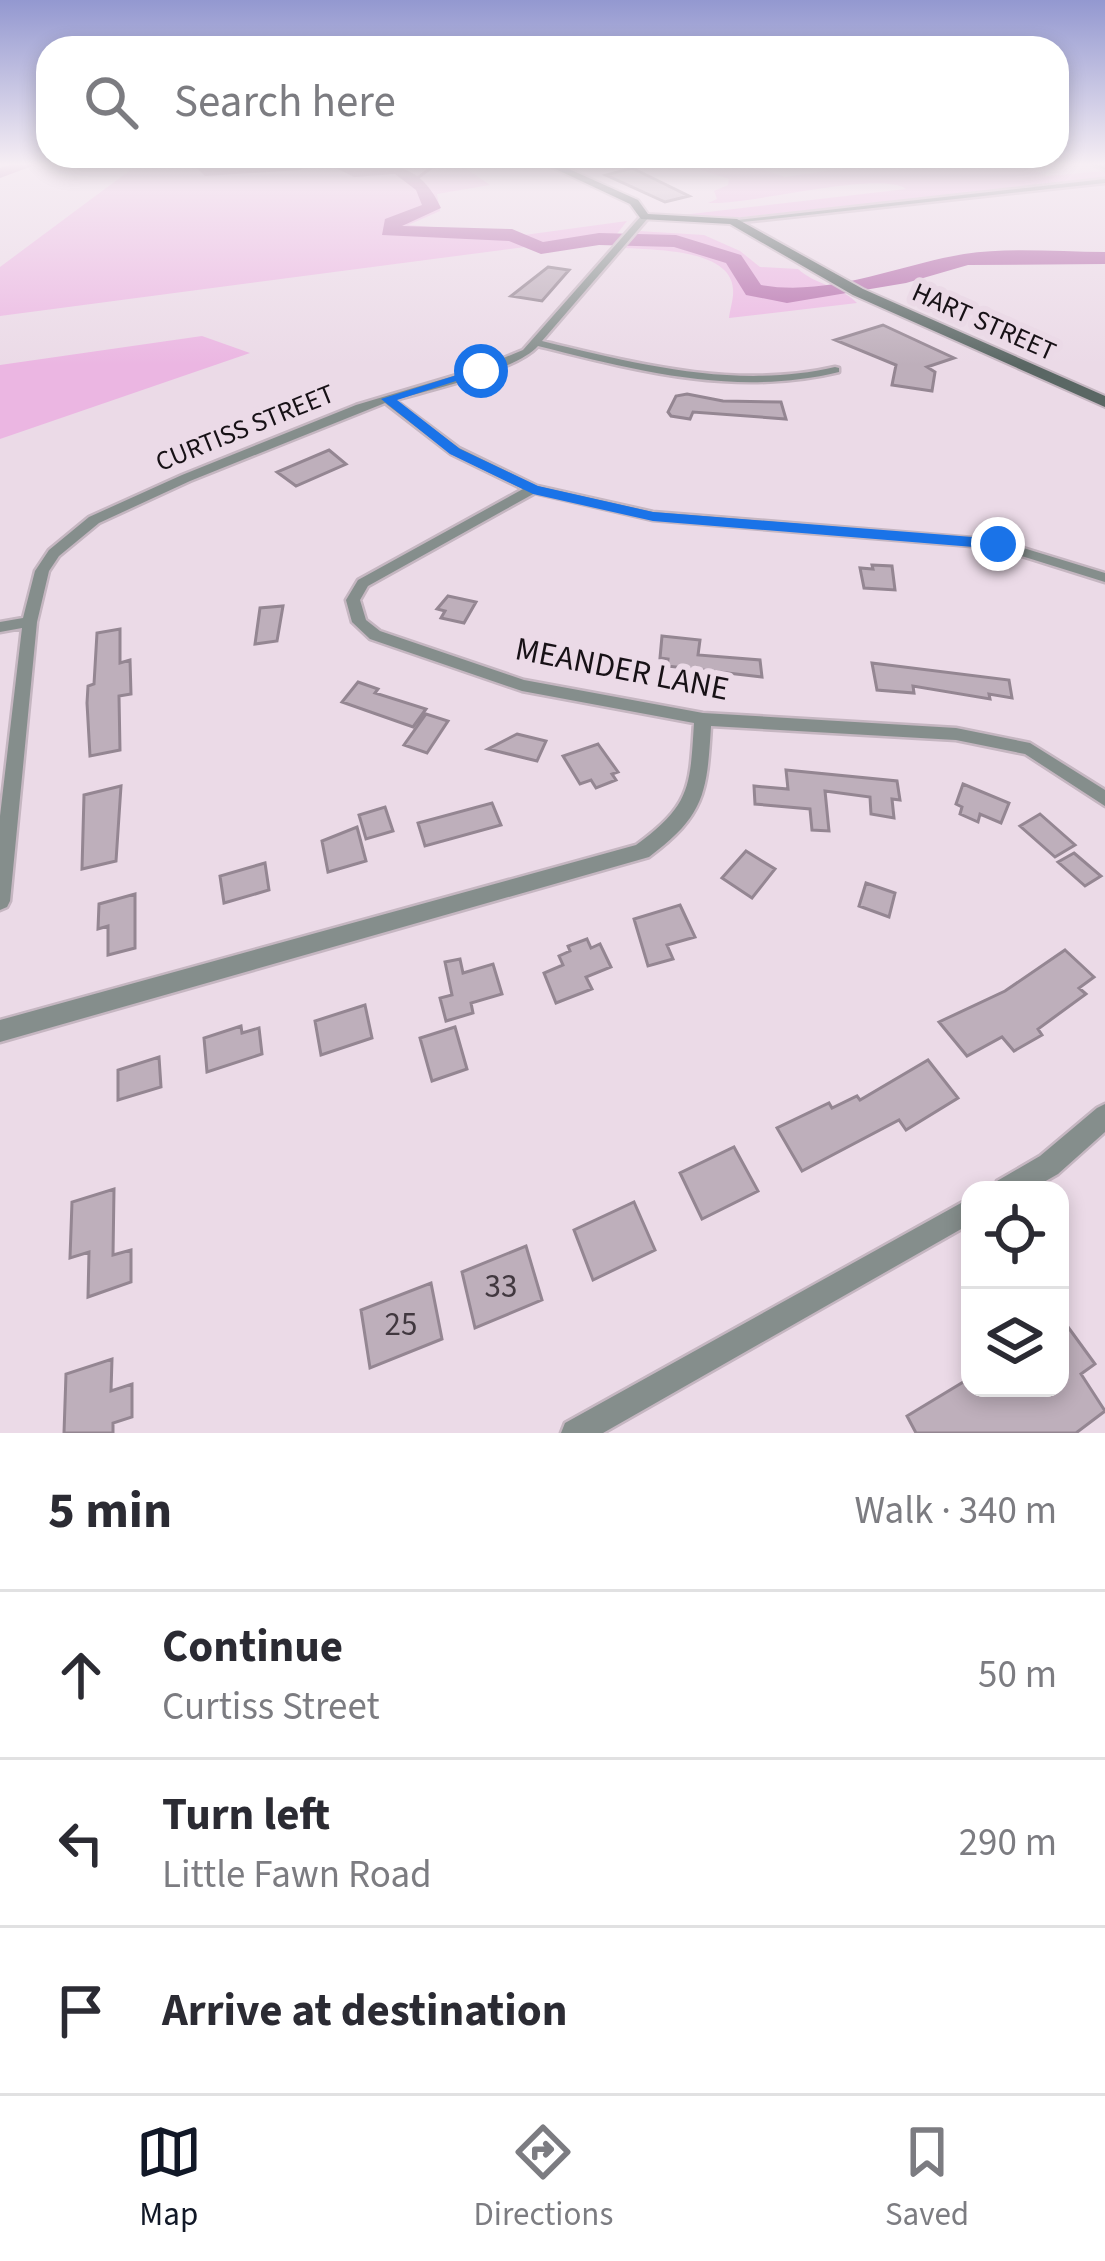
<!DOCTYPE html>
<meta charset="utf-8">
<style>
:root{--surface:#fff;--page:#f7f7f7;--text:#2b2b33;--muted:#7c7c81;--line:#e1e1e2;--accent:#111827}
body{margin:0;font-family:"Source Sans 3",sans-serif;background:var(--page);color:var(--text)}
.controls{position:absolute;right:36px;bottom:36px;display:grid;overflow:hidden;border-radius:24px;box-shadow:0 6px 18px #0003}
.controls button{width:108px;height:108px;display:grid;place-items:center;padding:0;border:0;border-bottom:3px solid var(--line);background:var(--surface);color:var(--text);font:60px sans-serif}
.stop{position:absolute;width:36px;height:36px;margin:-27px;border:9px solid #1a73e8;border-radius:50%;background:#fff}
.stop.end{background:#1a73e8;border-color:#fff;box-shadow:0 3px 12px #0008}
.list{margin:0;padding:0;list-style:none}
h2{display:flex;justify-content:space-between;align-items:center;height:156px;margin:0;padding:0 48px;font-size:51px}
h2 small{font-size:39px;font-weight:400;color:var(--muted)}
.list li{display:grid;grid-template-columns:78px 1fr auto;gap:36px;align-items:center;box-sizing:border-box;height:168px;padding:0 48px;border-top:3px solid var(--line)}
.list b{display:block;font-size:45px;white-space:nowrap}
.list p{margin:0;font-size:39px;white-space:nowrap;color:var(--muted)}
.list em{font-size:39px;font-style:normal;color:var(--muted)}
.icon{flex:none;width:66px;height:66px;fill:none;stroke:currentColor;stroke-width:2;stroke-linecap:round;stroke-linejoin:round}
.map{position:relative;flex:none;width:1105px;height:1433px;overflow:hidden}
.search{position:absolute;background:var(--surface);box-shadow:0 6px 18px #0003;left:36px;right:36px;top:36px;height:132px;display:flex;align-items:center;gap:30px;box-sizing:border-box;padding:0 42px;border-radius:36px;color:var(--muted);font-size:45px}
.sheet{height:660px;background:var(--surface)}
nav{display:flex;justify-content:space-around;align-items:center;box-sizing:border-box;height:168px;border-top:3px solid var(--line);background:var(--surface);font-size:33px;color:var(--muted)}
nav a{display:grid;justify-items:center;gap:6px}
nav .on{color:var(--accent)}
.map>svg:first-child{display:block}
</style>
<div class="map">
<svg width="1105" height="1433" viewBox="0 0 1105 1433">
<rect width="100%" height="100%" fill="#ebdae7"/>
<path fill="#ebb6e2" d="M137,165H461L490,185L437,194L440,211L408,225L494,232L502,238L627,221L616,235L0,316V267Z
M720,165H751L785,177L864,165H1024L1047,176L1105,171V179L724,219L682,215L906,189C878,170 753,205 708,203L717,199L714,191L728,185L729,179L698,169Z
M638,231L704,235L740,251L760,267L798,269C815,285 841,286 857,303L729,318C730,309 734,298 733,289C731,249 654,250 625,248Z
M202,336L250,353L0,439V365Z"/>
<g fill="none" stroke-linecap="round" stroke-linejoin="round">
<path stroke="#b46dab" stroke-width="3" d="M412,182L435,165"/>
<path fill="#b46dab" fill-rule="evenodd" d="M10,165H35L0,178V168Z
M194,165H308L300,170L205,176Z
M330,165C381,165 417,155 441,208L402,226L512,229L543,242L599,233L676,235L741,255L761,285C830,297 898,265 964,254C1009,247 1059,252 1105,252V264L968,265L906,283L787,303L746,295L726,263L674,247L599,245L541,254L509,241L382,235L385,219L422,205L416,190L395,174L354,177Z"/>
</g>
<path fill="#beafbb" stroke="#948692" stroke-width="3" d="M632,168L689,196L665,202L606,175Z
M548,267L569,270L542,301L511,296Z
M883,325L954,358L927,367L935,372L932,391L892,385L896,365L835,340Z
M687,394L723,401L781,402L786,419L693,412L690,419L671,416L668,412L676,396Z
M329,450L346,464L296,486L277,472Z
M872,565L892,566L895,590L864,588L860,568L873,569Z
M448,596L476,602L464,623L441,618L445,611L437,609Z
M283,606L277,641L255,644L260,608Z
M120,629V663L130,660L131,694L119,696L120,750L90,756L87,703L88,686L94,684L97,633Z
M662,636L700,640L698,655L760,660L762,677L667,666L668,659L660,658Z
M872,663L1009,680L1012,698L989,694L990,699L913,686L914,693L877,690Z
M358,682L378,689L375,693L426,709L413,727L342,702Z
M426,714L448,721L427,753L404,745Z
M517,734L546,741L537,761L488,749Z
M598,744L618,772L612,774L616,780L596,788L591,780L580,784L563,756Z
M786,770L897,781L900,800L892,799L894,818L871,814L870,797L825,791L829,831L812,830L810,809L755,804L754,786L788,789Z
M963,784L1009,803L1001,823L980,814L978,822L960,814L962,807L956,804Z
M121,786L116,861L82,869L84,795Z
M492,803L501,825L425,846L418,823Z
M385,807L393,831L366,839L359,815Z
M1040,814L1075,845L1055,857L1020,826Z
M357,827L366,861L328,872L322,841Z
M746,851L775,869L752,898L722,878Z
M1074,853L1101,876L1085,886L1058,862Z
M265,863L269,890L224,903L220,876Z
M866,883L895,893L889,917L859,906Z
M135,894V948L108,955V926L98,929L99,904Z
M680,905L695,937L667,945L673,959L648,966L634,919Z
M587,939L591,948L600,944L611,967L586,977L592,989L556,1003L544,973L563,965L559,956L570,951L568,946Z
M1065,950L1094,977L1079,988L1086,994L1038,1029L1042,1035L1014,1051L1002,1037L967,1056L939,1022L1005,991Z
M460,959L463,973L493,964L502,994L471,1003L473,1013L446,1021L440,998L452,995L445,962Z
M365,1005L372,1038L321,1055L315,1021Z
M241,1026L242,1033L259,1028L262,1054L207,1072L204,1038Z
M455,1027L467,1069L432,1081L420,1038Z
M159,1057L161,1087L118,1100V1070Z
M928,1060L958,1098L906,1130L899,1120L802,1171L777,1128L829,1103L832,1108L857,1096L860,1100Z
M734,1147L758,1191L702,1219L680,1173Z
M114,1189L113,1255L131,1250V1282L88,1297L89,1252L70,1258L72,1202Z
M634,1202L655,1250L593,1280L574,1230Z
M526,1246L542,1300L475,1328L462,1272Z
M431,1283L442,1339L370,1368L361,1310Z
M1060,1316L1095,1364L1081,1374L1105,1411L1076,1433H916L907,1416L970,1378V1388H1060Z
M112,1359L111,1391L132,1384V1417L113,1423V1433H64L66,1374Z"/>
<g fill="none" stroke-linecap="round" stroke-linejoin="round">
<g stroke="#c5b6c1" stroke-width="5">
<path id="street" d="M1094,165H1105V170Z
M1105,179V183L733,223L729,221Z
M642,215L649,217L542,341C638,364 736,390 835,367L839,368V372C736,397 638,371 538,346C516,371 429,390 395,400L459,448L537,486L653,512L997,540L1105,573V582L996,548L653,520L535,493L368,586L360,600L366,620L380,631L524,680L703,713L956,728L1030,743L1105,790V806L1025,754L956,740L711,726C707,793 705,815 649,857L0,1042V1020L636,845C691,805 690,787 694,723L522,691L370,639L352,622L346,600L358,580L523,489L451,454L385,403L190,481L99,523L59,556L49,571L37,622L10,901L7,907L0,910V816L22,628L0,632V622L23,618L35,571L49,550L89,517L182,475L356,405L477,369L523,350Z
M1105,1104V1132L1058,1174L1030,1190H994L997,1181L1040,1156L1097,1108Z
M970,1198V1224L603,1433H561L565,1423Z"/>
</g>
<g stroke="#c5b6c1" stroke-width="4">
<path id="secondary" d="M547,165H560L638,200L648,214L737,219L863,289L1105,396V407L853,295L730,224L641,219L630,204Z"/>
</g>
<use href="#street" fill="#858e8c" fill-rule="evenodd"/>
<use href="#secondary" fill="#5a6764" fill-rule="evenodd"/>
</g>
<linearGradient id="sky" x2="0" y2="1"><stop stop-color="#9398d0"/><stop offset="0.45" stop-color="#f6eef4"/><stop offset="1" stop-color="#f6eef4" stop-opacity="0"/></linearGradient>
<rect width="1105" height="365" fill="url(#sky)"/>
<path fill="#1a73e8" d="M476,369L487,371L397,400L460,449L538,486L653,512L998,539L1005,544L998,549L653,521L533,494L450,454L381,399Z"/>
<g text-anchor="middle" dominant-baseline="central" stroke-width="12" stroke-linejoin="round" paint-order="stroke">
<g font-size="27" fill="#171116" stroke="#ebdae7">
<text transform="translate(984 322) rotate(24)">HART STREET</text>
<text transform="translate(245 428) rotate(-22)">CURTISS STREET</text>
</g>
<g font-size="33" fill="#171116" stroke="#ebdae7">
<text transform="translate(622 669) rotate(11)">MEANDER LANE</text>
</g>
<g font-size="33" fill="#41383f">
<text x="501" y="1286">33</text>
<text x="401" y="1324">25</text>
</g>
</g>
</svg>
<div class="controls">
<button><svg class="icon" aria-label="locate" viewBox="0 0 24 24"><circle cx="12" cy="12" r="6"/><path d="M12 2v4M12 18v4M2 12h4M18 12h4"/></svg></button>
<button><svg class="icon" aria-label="layers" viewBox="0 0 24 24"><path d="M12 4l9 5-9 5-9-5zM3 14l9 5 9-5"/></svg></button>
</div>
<div class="stop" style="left:481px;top:371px"></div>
<div class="stop end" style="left:998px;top:544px"></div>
<div class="search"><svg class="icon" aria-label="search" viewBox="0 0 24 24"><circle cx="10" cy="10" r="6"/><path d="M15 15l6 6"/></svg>Search here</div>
</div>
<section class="sheet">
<h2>5 min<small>Walk · 340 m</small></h2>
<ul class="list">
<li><svg class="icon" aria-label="ahead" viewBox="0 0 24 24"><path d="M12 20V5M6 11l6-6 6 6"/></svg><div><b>Continue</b><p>Curtiss Street</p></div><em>50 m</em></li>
<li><svg class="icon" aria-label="left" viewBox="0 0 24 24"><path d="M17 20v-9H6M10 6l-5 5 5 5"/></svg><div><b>Turn left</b><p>Little Fawn Road</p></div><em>290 m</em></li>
<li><svg class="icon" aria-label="arrive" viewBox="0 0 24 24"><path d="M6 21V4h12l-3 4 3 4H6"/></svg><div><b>Arrive at destination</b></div></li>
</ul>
</section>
<nav>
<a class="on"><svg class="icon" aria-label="map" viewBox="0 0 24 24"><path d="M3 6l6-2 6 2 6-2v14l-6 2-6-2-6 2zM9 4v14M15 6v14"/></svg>Map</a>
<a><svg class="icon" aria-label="directions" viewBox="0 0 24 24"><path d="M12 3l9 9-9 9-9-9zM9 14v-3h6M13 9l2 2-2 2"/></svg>Directions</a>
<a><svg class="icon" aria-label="saved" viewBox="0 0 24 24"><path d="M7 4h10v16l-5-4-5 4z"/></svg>Saved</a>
</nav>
